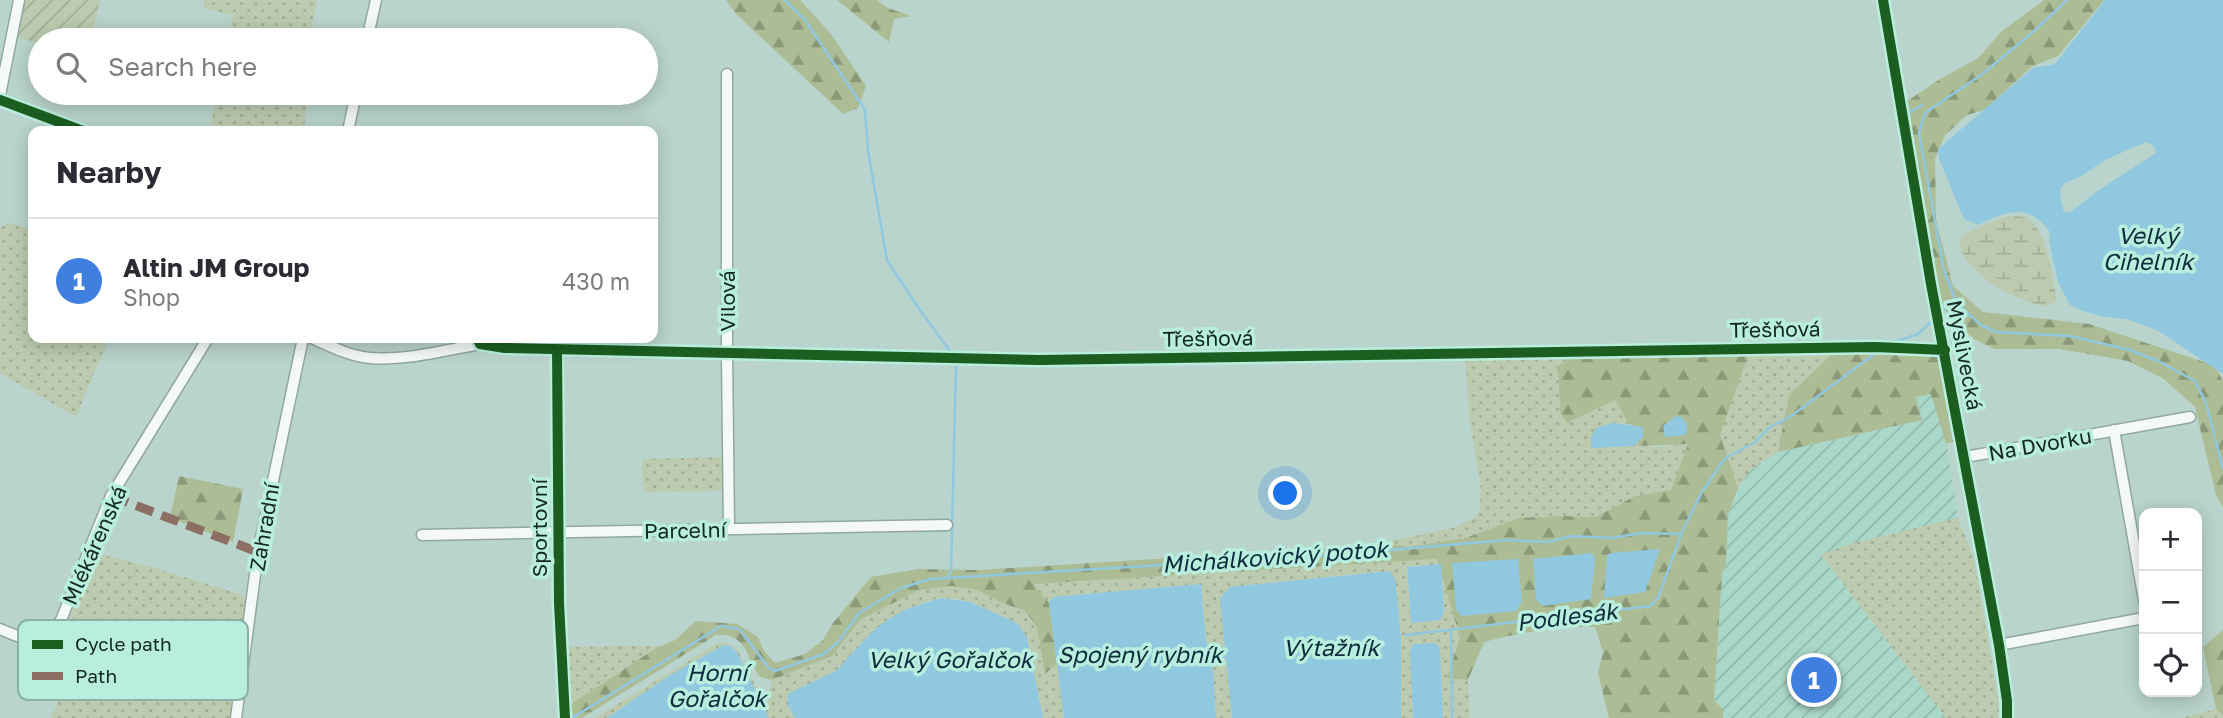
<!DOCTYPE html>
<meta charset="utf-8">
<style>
:root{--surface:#fff;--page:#f2f2f3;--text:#2b2b33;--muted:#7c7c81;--line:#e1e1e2;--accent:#4d645e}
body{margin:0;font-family:"Golos Text",sans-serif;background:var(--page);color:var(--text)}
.controls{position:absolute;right:21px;bottom:21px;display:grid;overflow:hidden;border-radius:14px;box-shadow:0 4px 18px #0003}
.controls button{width:63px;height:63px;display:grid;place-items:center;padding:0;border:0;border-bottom:2px solid var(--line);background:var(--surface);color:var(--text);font:35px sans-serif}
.you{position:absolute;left:1286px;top:494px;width:24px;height:24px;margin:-18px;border:5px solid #fff;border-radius:50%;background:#1a73e8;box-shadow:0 0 0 10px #1a73e833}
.badge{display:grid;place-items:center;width:46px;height:46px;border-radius:50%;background:var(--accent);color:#fff;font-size:23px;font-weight:700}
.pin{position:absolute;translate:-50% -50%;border:4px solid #fff;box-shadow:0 2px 7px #0006}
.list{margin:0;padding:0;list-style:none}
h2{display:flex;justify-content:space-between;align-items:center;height:91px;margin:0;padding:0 28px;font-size:30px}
h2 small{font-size:23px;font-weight:400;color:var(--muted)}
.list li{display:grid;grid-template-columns:46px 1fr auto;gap:21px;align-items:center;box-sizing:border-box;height:126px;padding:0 28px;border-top:2px solid var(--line)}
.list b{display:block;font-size:26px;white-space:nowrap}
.list p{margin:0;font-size:23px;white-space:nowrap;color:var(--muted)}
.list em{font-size:23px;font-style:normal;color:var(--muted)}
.icon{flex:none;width:38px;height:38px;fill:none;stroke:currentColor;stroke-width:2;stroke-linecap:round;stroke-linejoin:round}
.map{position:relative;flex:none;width:2223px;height:718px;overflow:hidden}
.search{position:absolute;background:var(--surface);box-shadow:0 4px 18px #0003;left:28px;top:28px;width:630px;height:77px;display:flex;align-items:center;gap:18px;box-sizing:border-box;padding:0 24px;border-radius:38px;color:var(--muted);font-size:26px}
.panel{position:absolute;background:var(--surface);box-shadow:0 4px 18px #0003;left:28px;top:126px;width:630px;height:217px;border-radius:14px}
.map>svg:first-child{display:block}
</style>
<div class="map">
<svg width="2223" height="718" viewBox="0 0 2223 718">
<defs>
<pattern id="industrial-furrows" width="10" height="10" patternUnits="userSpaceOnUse" patternTransform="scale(1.75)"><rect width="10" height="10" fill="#a9d7c9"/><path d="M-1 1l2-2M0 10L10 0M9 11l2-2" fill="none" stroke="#91b9ac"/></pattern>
<pattern id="grass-dots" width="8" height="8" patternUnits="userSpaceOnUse" patternTransform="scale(1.75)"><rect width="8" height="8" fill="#bccbaf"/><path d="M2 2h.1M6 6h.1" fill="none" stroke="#a1ae96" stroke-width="1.8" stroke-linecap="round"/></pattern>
<pattern id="forest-firs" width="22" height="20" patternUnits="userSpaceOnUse" patternTransform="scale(1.75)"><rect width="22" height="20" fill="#acbc95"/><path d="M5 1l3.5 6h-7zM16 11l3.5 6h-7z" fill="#8b9979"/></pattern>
<pattern id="wetland-marsh" width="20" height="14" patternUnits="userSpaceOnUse" patternTransform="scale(1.75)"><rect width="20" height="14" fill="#bccbaf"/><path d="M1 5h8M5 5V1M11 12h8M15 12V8" fill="none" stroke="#a1ae96"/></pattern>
<pattern id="garden-furrows" width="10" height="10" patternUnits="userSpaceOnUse" patternTransform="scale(1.75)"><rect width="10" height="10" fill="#bccbaf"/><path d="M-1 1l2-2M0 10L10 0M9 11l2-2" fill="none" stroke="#a1ae96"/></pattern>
</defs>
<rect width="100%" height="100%" fill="#b9d4cc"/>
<path fill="url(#industrial-furrows)" d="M1932,394L1947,447L1958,518L1853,543L1821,555L1946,718H1723V709L1714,700L1722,574L1726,564L1728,515L1744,476L1763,460L1778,452L1922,420L1916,397Z"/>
<path fill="url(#grass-dots)" d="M204,0H318L309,35L314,40H228L233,15L204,8Z
M217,93H307L304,131H210Z
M8,223L33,229V338H109L76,417L0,373V227Z
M1749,353L1832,354L1789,395L1778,452L1751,469L1738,488L1720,435Z
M1572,358L1558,367L1560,412L1567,423L1615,400L1629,424L1613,423L1633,446L1637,442L1639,446L1663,447L1688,443L1671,490L1635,496L1596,517L1562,516L1519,518L1466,538L1408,547L1377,544L1456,527L1476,517L1480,510L1481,489L1469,416L1466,364L1461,360Z
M723,457L724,491L643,492L642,459Z
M1958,518L1974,559L1999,704L1998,718H1946L1821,555L1853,543Z
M100,554L158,569L243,595C250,606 248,626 240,637L242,647L233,718H51L91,628L70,618L90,565Z
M1436,558L1438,564L1407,568L1411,623L1440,620L1444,611L1442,577L1460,637L1448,678L1468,680L1470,718H1443L1440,649L1436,643L1410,651L1413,718H1401V636L1395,579L1356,574L1230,587L1220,598L1232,718H1216L1212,659L1206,641L1201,584L1053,597L1049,603L1032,584Z
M952,586L977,590L998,601L1025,611L1037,627L1045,673L1057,663L1064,718H1043L1040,699L1017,623L970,602L957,599L941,598L925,602L907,609L872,632L836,671L821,679L788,705L795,718H769L736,651L731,646L724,645L670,675L607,718H595L716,644L726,642L737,649L757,689L769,693L772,680L832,656L860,620L919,590Z
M629,646H659L570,705L568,647Z
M2216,709L2223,718H2182Z"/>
<path fill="url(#forest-firs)" d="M726,0H800L831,34L866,86L858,108L843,114L736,14Z
M837,0H877L888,8L911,16L894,19L889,42Z
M2044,0H2104L2058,56L2033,66L1984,110L1967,115L1945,135L1935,159L1936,220L1953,286L1983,312L2089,324L2207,363L2218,371L2223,381V507L2216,495L2195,407L2164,379L2128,361L2059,349H1994L1974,339L1948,315L1940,299L1906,102L1940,79L1978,58L2001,32Z
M1749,353L1720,435L1738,488L1728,515L1726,564L1722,574L1714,700L1723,709V718H1609L1598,673L1603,652L1595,627C1556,626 1522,632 1484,642L1468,680L1447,678L1460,637L1442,577L1441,565L1438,564L1436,559L1033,584L1049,603L1057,663L1045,674L1037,627L1025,611L998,601L977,590L952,586L919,590L860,620L832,656L772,680L760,677C746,657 746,632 716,635L582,718H574L570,705L656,648L675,640L696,621L737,624L758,637L764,651L775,663L805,654L823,640L833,623L871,577L919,569L979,570L1391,544L1408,547L1466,538L1519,518L1562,516L1596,517L1635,496L1671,490L1688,444L1639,446L1637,442L1643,437V428L1629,424L1615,400L1567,423L1560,412L1558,366L1572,358Z
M1894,353L1937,356L1955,441L1946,444L1931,394L1916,397L1922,420L1778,452L1789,395L1832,354Z
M179,476L243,489L233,542L170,518Z
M2223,630V716L2216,709L2203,647Z"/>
<path fill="url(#wetland-marsh)" d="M2007,216C2012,216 2019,216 2024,217C2048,225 2052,279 2057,301L2045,307C2014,298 1979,283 1963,254C1959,246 1959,240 1964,234Z"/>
<path fill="url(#garden-furrows)" d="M25,0H100L91,40H40V43L18,38Z"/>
<path fill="#90c8e0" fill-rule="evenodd" d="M2105,0H2223V374L2157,330L2126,319L2105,317L2082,311L2070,305L2058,282L2049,241L2050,232C2028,202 2007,211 1978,225L1964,219L1939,159L1938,149L2033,68L2055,64ZM2146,142L2154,146L2156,153L2099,190L2070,212H2064L2061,202L2060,189L2066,182L2080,177L2105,160Z
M1676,416L1681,417L1687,424L1686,435L1665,437L1663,426Z
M1613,423L1643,427V437L1633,446L1592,448L1591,437L1596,428Z
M1660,549L1645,592L1604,598L1607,555L1611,553Z
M1592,553L1595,559L1591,599L1543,606L1536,599L1533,559Z
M1518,559L1522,603L1516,611L1461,616L1456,609L1452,563Z
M1441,564L1444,611L1440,620L1411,623L1407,567Z
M1390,571L1395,579L1401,636V718H1232L1220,598L1230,587Z
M1201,584L1206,641L1212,659L1216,718H1064L1049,603L1053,597Z
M941,598L970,602L1017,623L1027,637L1043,718H795L788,705L787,696L791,692L836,671L872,632L890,618L907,609Z
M1436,643L1440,649L1443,718H1413L1410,651L1413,644Z
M724,645L730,646L736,651L769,718H607L670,675Z"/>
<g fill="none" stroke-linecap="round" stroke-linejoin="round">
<path stroke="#90c8e0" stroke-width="2.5" d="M785,0L805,20L865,110L868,151L887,260L917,306L950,351
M2067,0L2032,33L1981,75L1925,113L1919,133L1944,271L1955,298L1965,311L1981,325L1996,332L2070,336L2130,350L2158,361L2195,381L2206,403L2223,469
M1906,114L1922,105
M1941,312L1955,298
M1888,344L1918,334L1934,319
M948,576L951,571L956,367
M1451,630L1452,718
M1406,635L1650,606L1658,598L1681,535
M1208,658L1226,657
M572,718L721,626L739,629L769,668L775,671L824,654L839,641L859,613L901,588L930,579L1345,554L1506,540L1547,542L1572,536L1612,538L1641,533L1681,534L1702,492L1725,458L1754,443L1770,427L1790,417L1877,352"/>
<g stroke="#92a7a1" stroke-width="13">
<path id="street" d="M1883,0L1931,284L1999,645L2007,701V718
M367,40L376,0
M727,74V354L729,529
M0,95L19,0
M0,100L83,131
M348,131L356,93
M312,338C330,346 349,356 370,358C406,361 445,350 480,344
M477,338L480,344L505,348L1039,360L1875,347L1945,350
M558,338L559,603L565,718
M2114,430L2144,600
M1965,457L2190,417
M422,535L947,525
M0,629C29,641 40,648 61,620L111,496L208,338
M1999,645L2144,618
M236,718L258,552L303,338"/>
</g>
<use href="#street" stroke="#f4f9f7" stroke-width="10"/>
<path stroke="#8d6e63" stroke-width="9" stroke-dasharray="18 9" stroke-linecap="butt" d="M111,496L258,552"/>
<g stroke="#b9eddd" stroke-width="15">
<path id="cycleway" d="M1883,0L1931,284L1999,645L2007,701V718
M0,100L83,131
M477,338L480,344L505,348L1039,360L1875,347L1945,350
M557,350L559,603L565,718"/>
</g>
<use href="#cycleway" stroke="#1b5e20" stroke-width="10"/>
</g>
<g text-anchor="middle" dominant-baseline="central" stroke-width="7" stroke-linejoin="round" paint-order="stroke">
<g font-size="21" fill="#132822" stroke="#b9eddd">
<text transform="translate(727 301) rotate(-90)">Vilová</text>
<text transform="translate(1775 329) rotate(-1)">Třešňová</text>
<text transform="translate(1208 338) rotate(-1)">Třešňová</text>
<text transform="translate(1965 355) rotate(79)">Myslivecká</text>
<text transform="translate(2040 444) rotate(-10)">Na Dvorku</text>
<text transform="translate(264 527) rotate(-80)">Zahradní</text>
<text transform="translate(539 528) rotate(-90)">Sportovní</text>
<text transform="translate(685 530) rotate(-1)">Parcelní</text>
<text transform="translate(94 545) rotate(-66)">Mlékárenská</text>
</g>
<g font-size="23" font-style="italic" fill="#0d2d3d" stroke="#b9eddd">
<text x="2148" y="235">Velký<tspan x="2148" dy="26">Cihelník</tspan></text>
<text transform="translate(1275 556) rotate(-4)">Michálkovický potok</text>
<text transform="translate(1567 616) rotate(-7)">Podlesák</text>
<text x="1331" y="647">Výtažník</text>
<text x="1140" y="654">Spojený rybník</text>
<text x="950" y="659">Velký Gořalčok</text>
<text x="717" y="672">Horní<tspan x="717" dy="26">Gořalčok</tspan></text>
</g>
</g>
<rect x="18" y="620" width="230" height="80" rx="10" fill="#b9eddd" stroke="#87b2a5" stroke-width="2"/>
<rect x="32" y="640" width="31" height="9" fill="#1b5e20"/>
<rect x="32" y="672" width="31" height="8" fill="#8d6e63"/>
<g font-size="19" fill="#132822">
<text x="75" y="651">Cycle path</text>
<text x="75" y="683">Path</text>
</g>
</svg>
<div class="controls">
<button>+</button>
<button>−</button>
<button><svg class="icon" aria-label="locate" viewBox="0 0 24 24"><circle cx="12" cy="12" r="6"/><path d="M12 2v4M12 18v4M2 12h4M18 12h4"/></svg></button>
</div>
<div class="you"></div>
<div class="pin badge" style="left:1814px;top:680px;background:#3f7fe0">1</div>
<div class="search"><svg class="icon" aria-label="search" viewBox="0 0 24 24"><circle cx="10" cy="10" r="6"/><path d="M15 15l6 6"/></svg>Search here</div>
<section class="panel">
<h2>Nearby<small></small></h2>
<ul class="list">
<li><span class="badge" style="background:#3f7fe0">1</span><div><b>Altin JM Group</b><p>Shop</p></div><em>430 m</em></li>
</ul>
</section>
</div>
